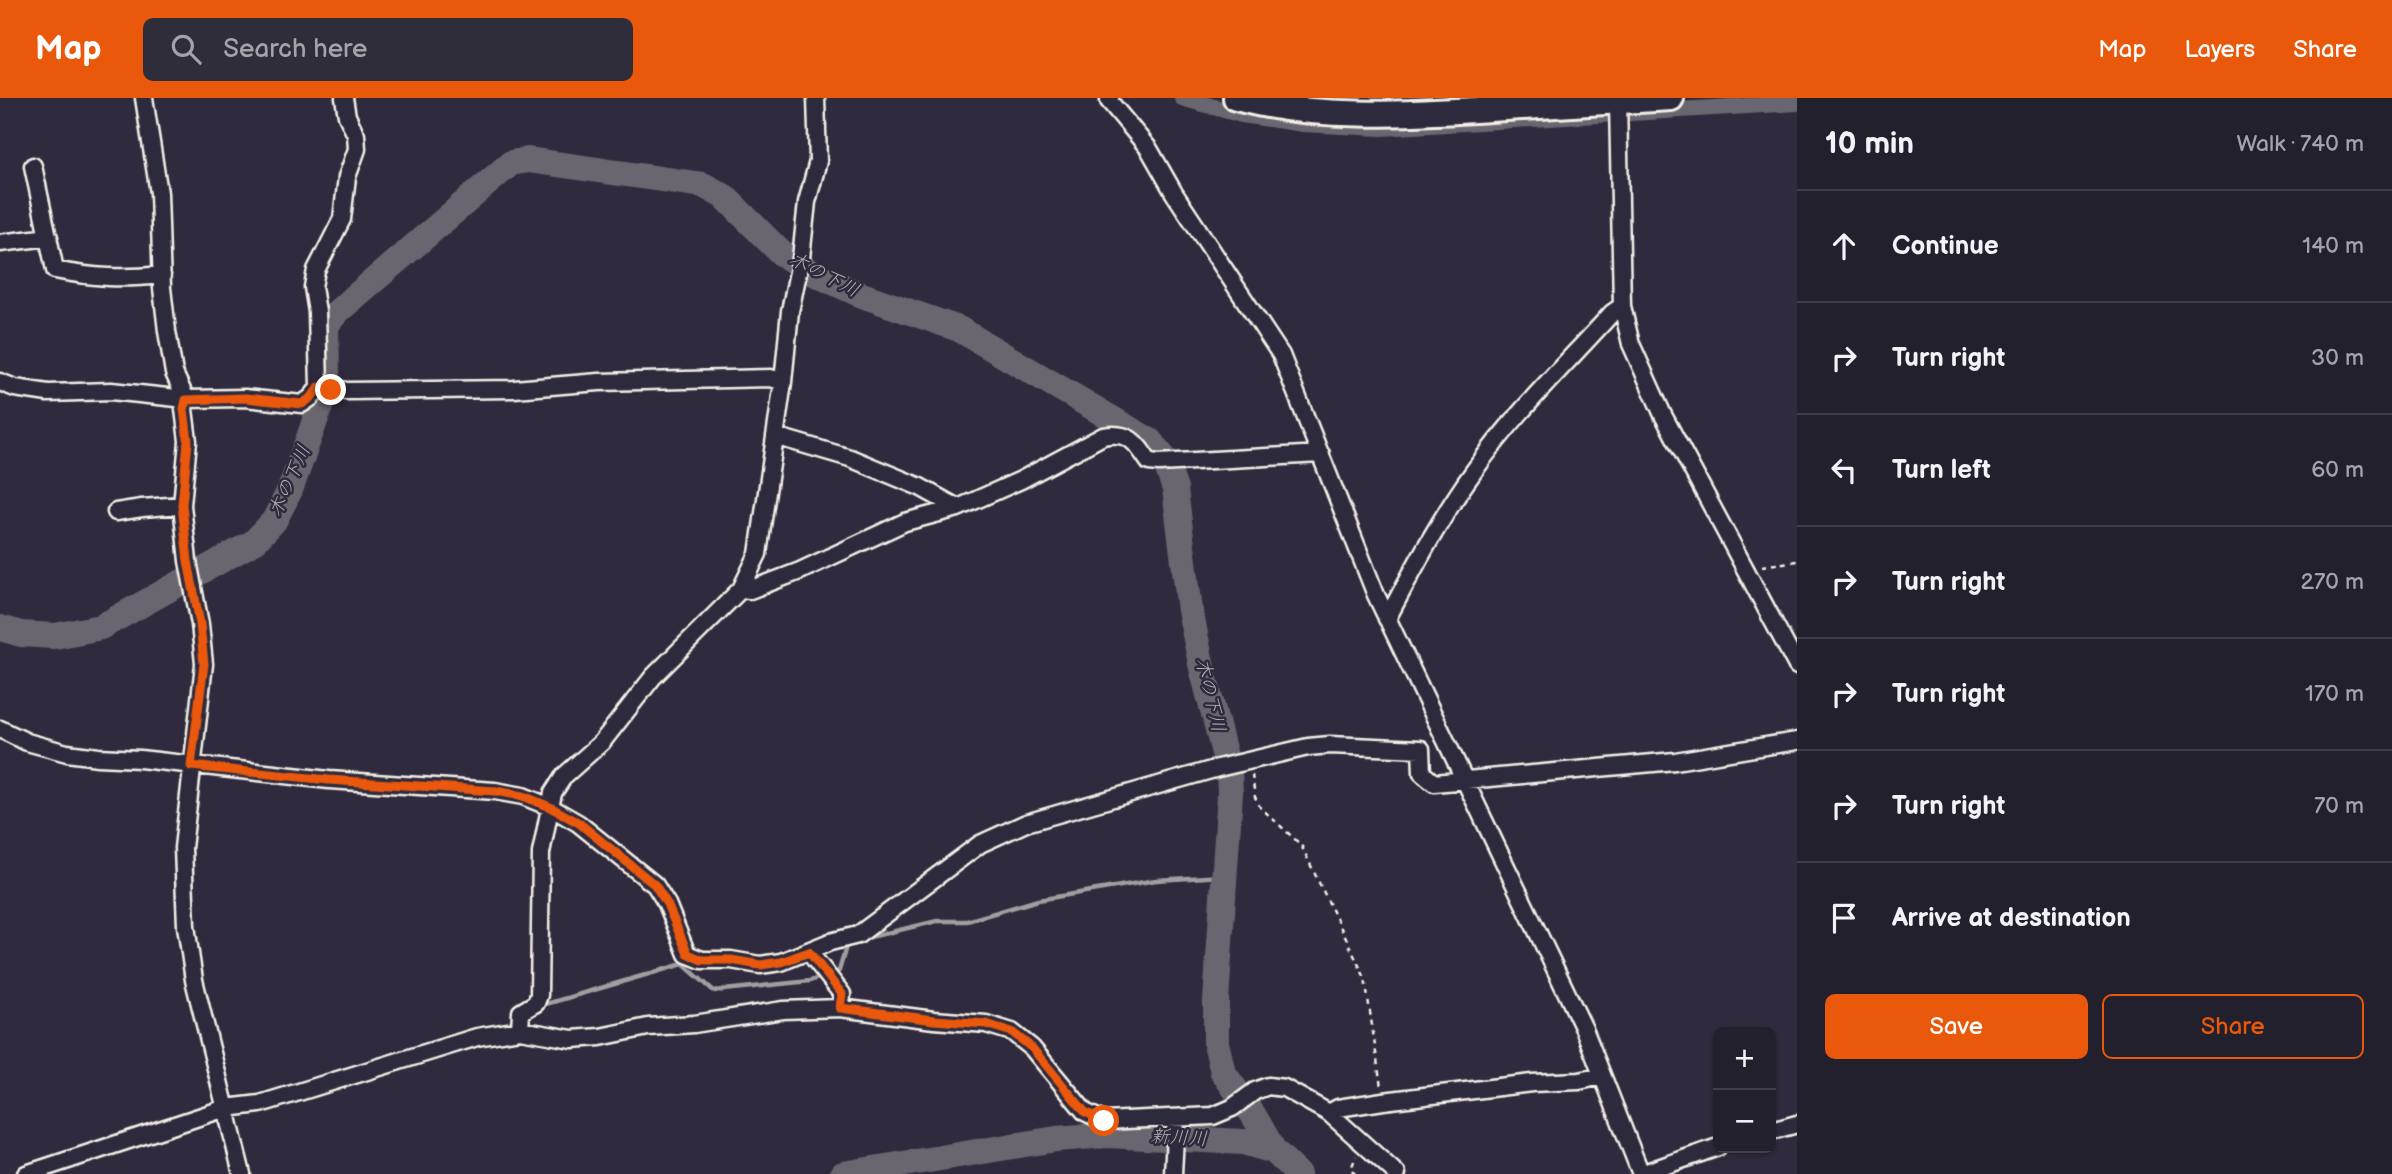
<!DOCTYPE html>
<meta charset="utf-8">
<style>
:root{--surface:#23202e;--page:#2f2d3a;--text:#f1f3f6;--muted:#a3a3aa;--line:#403e4a;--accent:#ea580c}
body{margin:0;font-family:"Balsamiq Sans","Klee One",sans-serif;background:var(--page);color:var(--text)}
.controls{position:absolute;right:21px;bottom:21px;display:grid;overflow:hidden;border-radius:10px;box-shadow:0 2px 5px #0004}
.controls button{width:63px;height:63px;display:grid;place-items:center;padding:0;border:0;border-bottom:2px solid var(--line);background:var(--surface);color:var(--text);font:35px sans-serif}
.stop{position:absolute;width:21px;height:21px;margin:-16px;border:5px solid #ea580c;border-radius:50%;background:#fff}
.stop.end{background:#ea580c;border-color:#fff;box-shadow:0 2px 7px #0008}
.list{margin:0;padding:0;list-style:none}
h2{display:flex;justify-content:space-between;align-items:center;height:91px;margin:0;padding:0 28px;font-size:30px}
h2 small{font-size:23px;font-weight:400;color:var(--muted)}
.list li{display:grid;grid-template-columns:46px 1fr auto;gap:21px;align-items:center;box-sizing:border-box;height:112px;padding:0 28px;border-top:2px solid var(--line)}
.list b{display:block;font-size:26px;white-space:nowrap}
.list em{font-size:23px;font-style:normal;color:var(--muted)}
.actions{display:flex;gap:14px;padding:21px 28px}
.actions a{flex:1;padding:16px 0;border:2px solid var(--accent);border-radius:10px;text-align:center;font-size:24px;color:var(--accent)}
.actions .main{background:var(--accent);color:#fff}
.icon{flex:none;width:38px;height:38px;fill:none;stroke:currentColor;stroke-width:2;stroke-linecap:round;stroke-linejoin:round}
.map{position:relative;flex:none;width:1797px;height:1076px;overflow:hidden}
header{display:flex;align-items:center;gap:42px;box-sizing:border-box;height:98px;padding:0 35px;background:var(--accent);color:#fff}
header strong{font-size:33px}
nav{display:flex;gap:38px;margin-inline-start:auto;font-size:24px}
.search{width:490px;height:63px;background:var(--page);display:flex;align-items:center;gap:18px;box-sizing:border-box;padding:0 24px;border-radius:10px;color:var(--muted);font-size:26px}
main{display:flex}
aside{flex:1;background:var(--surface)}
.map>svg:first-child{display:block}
</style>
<header>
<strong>Map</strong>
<div class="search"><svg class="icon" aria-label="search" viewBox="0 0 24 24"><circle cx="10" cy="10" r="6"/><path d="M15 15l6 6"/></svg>Search here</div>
<nav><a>Map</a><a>Layers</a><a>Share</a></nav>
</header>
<main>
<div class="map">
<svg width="1797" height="1076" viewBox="0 0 1797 1076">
<rect width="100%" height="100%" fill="#2f2a3d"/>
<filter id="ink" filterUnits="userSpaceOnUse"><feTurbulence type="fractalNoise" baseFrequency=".0143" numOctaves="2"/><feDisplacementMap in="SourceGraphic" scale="14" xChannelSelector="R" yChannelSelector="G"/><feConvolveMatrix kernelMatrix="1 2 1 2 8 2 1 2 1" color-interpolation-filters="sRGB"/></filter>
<g filter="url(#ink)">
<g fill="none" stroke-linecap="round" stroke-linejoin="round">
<path stroke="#a19ea0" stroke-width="4.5" d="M862,841L937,823H967L1038,802L1156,782L1224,778
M832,876L839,873L847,845
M540,910L546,906L683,866L714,893L810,883L824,878
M498,928L517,923"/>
<path stroke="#6a6670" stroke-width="16" d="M1182,0L1242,17L1303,26L1381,30L1797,5"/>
<path stroke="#6a6670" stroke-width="26" d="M0,530L21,536L55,538L101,529L254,444L274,423L290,392L324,298L327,276L326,227L337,214L511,65L528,62L703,87L725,99L781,155L809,173L859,196L959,231L1150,343L1164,360L1175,391L1190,512L1202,570L1229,674L1230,695L1216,903V945L1223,974L1254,1018L1274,1053
M843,1076L1056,1041L1107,1037L1243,1044L1274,1053L1298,1076"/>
<g stroke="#f4f1e8" stroke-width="21">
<path id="street" d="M144,0L159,95L162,190L167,233L174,275L186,301L184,311L188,343L182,407L188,463L200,526L204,566L183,750L186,828L194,882L242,1076
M1110,0L1109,3L1149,51L1174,95L1281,257L1376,497L1584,931L1641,1076
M1618,3L1622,208L1631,246L1663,317L1797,568
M33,68L55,172C94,180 123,181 162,177
M0,145L49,139
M0,284L15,290L48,295L111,293L186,301L245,300L302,306L312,299L319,289L317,214L313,189L316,172L342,121L347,79L357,51L356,37L347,18L344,0
M319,289L347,293L514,291L599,284L771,280L783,284
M775,338L850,360L920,389L958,410L1021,382L1103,338C1129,333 1136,344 1149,364L1159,365L1321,356
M116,414L142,410L182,407
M741,491L750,492L800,473L905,424L958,410
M1387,521C1414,470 1440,420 1474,373C1514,316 1566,266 1612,215L1622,208
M0,631L27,644L67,655L98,659L140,661L329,682L495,693L523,698L550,709L578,725L655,787L667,806L687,856L702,862H731L760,867L781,864L830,844L858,837L980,746L1026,725L1218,670L1308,649L1330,647L1421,651L1422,675L1434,685L1675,663L1797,643
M809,854L842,896L840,910
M520,932L521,914L536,905L539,897L541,755L553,695L564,678L602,644L653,579L741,491L758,456L783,284L790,213L801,160L807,104L818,63L816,0
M1329,1015L1338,1010L1383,1003L1532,985L1579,983L1602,978
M1771,1033L1797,1026
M26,1076L226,1010L260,1006L477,939L520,932L572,941L600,939L648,929L694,926L783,912L840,910L934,922L986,926L1012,934L1032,950L1085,1014L1104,1023L1213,1018L1232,1010L1255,993L1268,988L1284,990L1329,1015L1397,1076
M1173,1076L1176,1020
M1641,1076L1718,1049"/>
</g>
<g stroke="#f4f1e8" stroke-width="30">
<path id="primary" d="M1236,0C1318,22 1406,16 1490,11C1550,7 1611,4 1671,0"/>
</g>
<path stroke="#f4f1e8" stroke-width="2.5" stroke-dasharray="5 5" stroke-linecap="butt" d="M1762,468L1797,463
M1252,677L1255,699L1260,709L1301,747L1365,880L1381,989
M1355,1076L1351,1071L1356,1058"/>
<use href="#street" stroke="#2f2a3d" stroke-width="16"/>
<use href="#primary" stroke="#2f2a3d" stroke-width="24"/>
</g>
</g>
<g fill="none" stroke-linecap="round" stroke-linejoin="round" filter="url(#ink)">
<path stroke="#ea580c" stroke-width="9" d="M331,292L319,289L312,299L302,306L245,300L186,302L184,311L188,343L182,407L188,463L200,526L204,566L191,668L329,682L495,693L523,698L550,709L579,725L655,787L667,806L688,856L702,862H731L760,867L781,864L809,854L842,896L840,910L934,922L986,926L1012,934L1032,950L1085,1014L1104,1023"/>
</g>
<g text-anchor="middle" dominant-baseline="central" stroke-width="5" stroke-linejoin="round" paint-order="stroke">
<g font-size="19" font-style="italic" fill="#b6b2b2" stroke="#2f2a3d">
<text transform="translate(824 177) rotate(27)">木の下川</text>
<text transform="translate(290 383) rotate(-66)">木の下川</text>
<text transform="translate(1210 597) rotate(77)">木の下川</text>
<text transform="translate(1179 1040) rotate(3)">新川川</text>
</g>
</g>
</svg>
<div class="controls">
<button>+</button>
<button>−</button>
</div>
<div class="stop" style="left:1104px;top:1023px"></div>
<div class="stop end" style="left:331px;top:292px"></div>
</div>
<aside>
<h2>10 min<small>Walk · 740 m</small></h2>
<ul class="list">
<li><svg class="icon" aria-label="ahead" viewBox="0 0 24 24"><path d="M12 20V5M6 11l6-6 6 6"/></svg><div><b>Continue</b></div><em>140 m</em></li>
<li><svg class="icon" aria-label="right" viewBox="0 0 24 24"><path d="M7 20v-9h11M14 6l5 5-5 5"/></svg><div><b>Turn right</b></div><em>30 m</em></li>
<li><svg class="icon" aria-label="left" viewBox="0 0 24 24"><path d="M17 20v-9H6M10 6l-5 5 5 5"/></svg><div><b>Turn left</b></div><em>60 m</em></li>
<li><svg class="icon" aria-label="right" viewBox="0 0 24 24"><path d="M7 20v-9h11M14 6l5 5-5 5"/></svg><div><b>Turn right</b></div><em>270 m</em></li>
<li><svg class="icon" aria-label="right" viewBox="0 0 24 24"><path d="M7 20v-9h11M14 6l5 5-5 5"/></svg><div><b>Turn right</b></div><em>170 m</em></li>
<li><svg class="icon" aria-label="right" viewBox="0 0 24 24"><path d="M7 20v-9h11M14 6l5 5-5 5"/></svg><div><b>Turn right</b></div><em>70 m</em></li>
<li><svg class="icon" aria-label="arrive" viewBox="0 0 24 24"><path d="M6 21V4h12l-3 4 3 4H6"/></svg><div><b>Arrive at destination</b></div></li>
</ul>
<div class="actions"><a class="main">Save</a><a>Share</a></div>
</aside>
</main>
